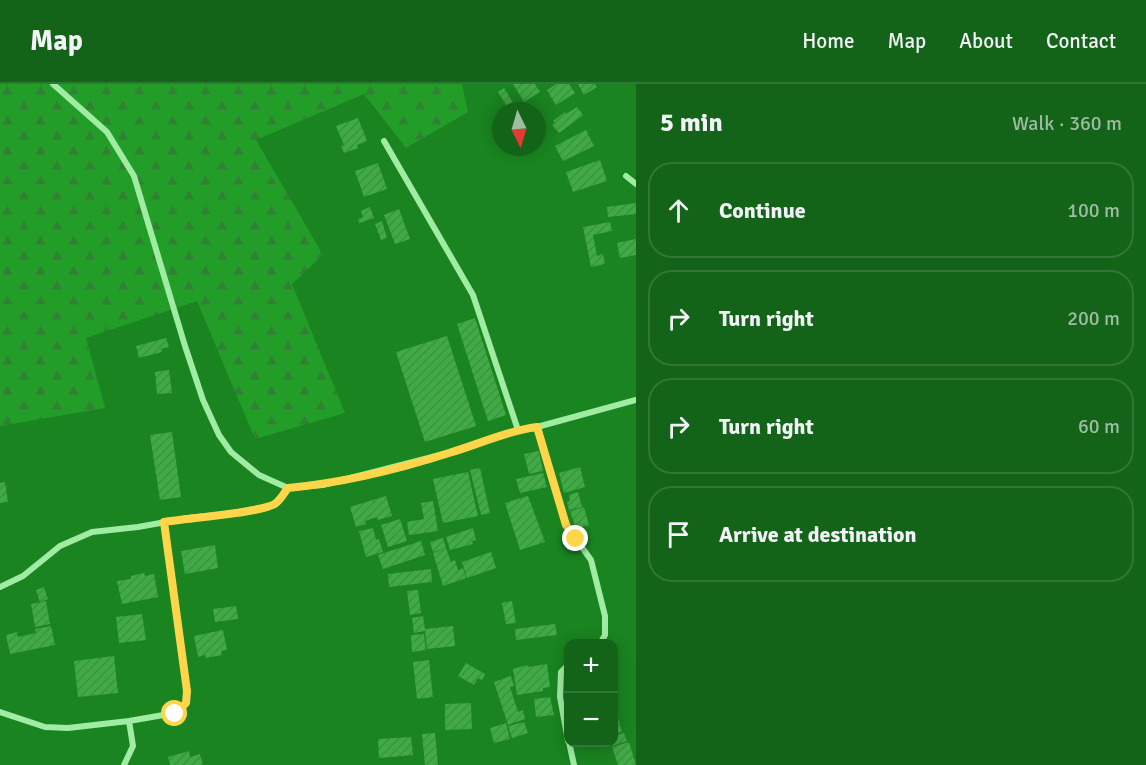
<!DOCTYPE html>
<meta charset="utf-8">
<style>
:root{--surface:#136318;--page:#206c25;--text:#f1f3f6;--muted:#9dbca2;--line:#327737}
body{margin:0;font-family:Signika,sans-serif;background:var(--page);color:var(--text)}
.controls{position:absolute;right:18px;bottom:18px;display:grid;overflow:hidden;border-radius:12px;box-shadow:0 3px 15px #0003}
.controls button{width:54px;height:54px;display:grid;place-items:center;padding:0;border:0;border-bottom:2px solid var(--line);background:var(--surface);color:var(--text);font:30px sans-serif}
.compass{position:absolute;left:492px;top:18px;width:54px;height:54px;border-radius:50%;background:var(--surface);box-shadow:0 3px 15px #0003;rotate:175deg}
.stop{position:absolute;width:18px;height:18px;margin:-14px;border:4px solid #ffd54a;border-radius:50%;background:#fff}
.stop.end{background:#ffd54a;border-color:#fff;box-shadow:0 2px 6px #0008}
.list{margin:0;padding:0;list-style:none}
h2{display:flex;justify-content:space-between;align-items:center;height:78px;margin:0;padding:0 24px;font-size:26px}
h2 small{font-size:20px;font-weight:400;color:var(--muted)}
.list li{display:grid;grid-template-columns:39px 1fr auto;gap:18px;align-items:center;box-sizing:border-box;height:96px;margin:0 12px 12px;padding:0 12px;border:2px solid var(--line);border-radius:24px}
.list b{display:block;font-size:22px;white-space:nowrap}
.list em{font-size:20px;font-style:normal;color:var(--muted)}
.icon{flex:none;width:33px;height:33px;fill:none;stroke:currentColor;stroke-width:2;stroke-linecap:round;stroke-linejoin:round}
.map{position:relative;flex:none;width:636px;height:681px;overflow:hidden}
header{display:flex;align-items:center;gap:36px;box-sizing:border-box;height:84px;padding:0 30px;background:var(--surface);border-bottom:2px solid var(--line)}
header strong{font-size:28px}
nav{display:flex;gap:33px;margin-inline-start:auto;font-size:21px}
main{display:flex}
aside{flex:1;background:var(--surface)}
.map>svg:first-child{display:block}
</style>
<header>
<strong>Map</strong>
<nav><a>Home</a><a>Map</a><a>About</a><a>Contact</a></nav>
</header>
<main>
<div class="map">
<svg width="636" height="681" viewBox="0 0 636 681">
<defs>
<pattern id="forest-firs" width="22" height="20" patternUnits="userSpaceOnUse" patternTransform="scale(1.5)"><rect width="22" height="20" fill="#229d28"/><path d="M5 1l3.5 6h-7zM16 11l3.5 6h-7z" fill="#318135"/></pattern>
<pattern id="building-hatch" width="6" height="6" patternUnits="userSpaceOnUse" patternTransform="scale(1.5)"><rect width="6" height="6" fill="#3eab43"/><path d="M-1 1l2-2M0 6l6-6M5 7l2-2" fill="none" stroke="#428e46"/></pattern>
</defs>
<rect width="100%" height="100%" fill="#198420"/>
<path fill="url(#forest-firs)" d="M0,0H462L468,28L406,64L364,10L256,56L323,171L292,200L345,329L255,355L197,217L86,254L105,324L0,342Z"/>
<path fill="url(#building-hatch)" d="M513,0H535L540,8L524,18Z
M556,0H569L575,9L556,21L547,6Z
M578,0H595L597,3L584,11Z
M504,4L515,22L520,18L524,25L521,27H510L498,8Z
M577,23L583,31L559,49L552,41L555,39L553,37L565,28L566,30Z
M358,34L367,57L357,61L358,64L344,69L341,62L344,61L336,42Z
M586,46L594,62L563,77L555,62Z
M600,76L607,97L573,108L566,88Z
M378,79L387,105L364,113L355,87Z
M636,119V130L608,133L607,123Z
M370,123L374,134L359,139L358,135L363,133L361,127Z
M399,125L410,155L395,160L384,131Z
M382,137L387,154L381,156L375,140Z
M610,138L612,147L593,151L597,172L603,170L605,180L591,183L583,143Z
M636,155V171L620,174L617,159Z
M475,234L506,331L488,337L457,240Z
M447,252L476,342L425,358L396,268Z
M166,254L169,263L161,265L162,268L139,274L136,262Z
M169,286L172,309L157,310L155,288Z
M172,348L181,413L160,416L150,351Z
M539,367L543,387L529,390L524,370Z
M580,383L585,403L564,409L559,389Z
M480,384L490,429L481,431L470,386Z
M468,388L478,432L443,439L433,395Z
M543,389L547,403L520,409L516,395Z
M5,398L8,418L0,419V399Z
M578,408L582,423L569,426L567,418L570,417L569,411Z
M386,412L392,432L378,436L377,433L365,437L366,440L356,443L350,423Z
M528,412L545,458L520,466L505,419Z
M433,417L438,447L409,451L407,438L424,435L421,419Z
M584,423L589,441L576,445L570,427Z
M400,435L407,457L388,463L381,441Z
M373,444L376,456L379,455L383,468L366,473L359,447Z
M473,444L476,456L472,457L473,460L450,466L446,453Z
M443,454L446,464L433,468L430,458Z
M421,457L425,471L383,485L378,471Z
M215,461L218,484L185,490L181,467Z
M446,464L451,478L455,476L458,486L463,484L466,494L443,502L433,469Z
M491,468L496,484L467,494L462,478Z
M431,485L432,498L389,503L388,490Z
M144,489L145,492L154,490L158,513L122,520L117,497L131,495V492Z
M44,503L48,515L40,518L36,506Z
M418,506L421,529L410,531L407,507Z
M46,517L50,540L35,543L31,520Z
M512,517L516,539L506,540L502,519Z
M236,522L238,535L215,538L213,525Z
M142,530L146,556L119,559L116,533Z
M423,532L425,545L453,542L455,562L427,565L425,547L414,549L412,534Z
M555,540L557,551L516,556L515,545Z
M51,542L55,561L10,570L6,551L17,548L18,553L36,549L35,545Z
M223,546L227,566L221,567L222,571L206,574L205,571L198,573L194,552Z
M424,550L426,566L412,568L411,551Z
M114,572L118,609L78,613L74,577Z
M429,576L433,613L417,615L413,578Z
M466,579L485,590L482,596L478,594L474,601L458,592Z
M547,580L550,603L543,604V607L517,611L513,585L527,581L528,583Z
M511,592L514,602L510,603L518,628L523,626L525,635L508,641L494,598Z
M550,613L554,631L536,633L534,615Z
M471,619L472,645L445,646V620Z
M618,634L622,648L614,650V636Z
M524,638L528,649L512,654L508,642Z
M506,639L510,655L494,659L490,644Z
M435,649L438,681H425L422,650Z
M624,649L627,657L612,662L611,658H614V652Z
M411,653L413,671L379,674L378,655Z
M629,658L636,681H618L612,663Z
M189,667L190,673L200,670L203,681H170L168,673Z"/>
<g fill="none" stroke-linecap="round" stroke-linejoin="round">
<path stroke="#9feca2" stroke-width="6" d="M53,0L107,48L134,92L185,262L203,316L219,351L231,368L259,391L288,404
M384,57L473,211L518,346
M626,92L636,100
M537,343L566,441L591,476L605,532V551L600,560
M0,503L23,492L60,462L92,448L138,443L188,434L236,429L275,421L288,404L323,401L448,369L518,346L537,343L636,316
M568,581L561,588L560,613L568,657
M0,628L45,643L68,644L129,637L175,629L186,619L187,607L164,438
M569,658L574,681
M124,681L133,662L129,637"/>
</g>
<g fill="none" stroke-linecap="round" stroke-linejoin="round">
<path stroke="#ffd54a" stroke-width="8" d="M175,630L186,619L187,607L164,438C185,434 264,429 276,419C281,415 284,409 288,404C341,399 399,385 449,369C479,360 507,347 537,343L566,441L576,455"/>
</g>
</svg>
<div class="controls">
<button>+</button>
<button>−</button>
</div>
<svg class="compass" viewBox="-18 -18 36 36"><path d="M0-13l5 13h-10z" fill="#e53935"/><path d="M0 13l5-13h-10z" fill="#9dbca2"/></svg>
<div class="stop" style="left:175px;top:630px"></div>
<div class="stop end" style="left:576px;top:455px"></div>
</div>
<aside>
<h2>5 min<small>Walk · 360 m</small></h2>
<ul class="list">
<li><svg class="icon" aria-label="ahead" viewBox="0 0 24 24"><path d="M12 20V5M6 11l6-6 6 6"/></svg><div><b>Continue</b></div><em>100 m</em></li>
<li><svg class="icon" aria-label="right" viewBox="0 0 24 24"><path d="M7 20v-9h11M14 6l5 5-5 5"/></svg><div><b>Turn right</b></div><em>200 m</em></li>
<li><svg class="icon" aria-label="right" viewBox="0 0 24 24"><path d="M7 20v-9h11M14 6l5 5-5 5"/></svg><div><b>Turn right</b></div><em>60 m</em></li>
<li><svg class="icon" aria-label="arrive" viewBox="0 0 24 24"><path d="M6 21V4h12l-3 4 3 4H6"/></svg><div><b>Arrive at destination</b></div></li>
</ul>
</aside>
</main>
